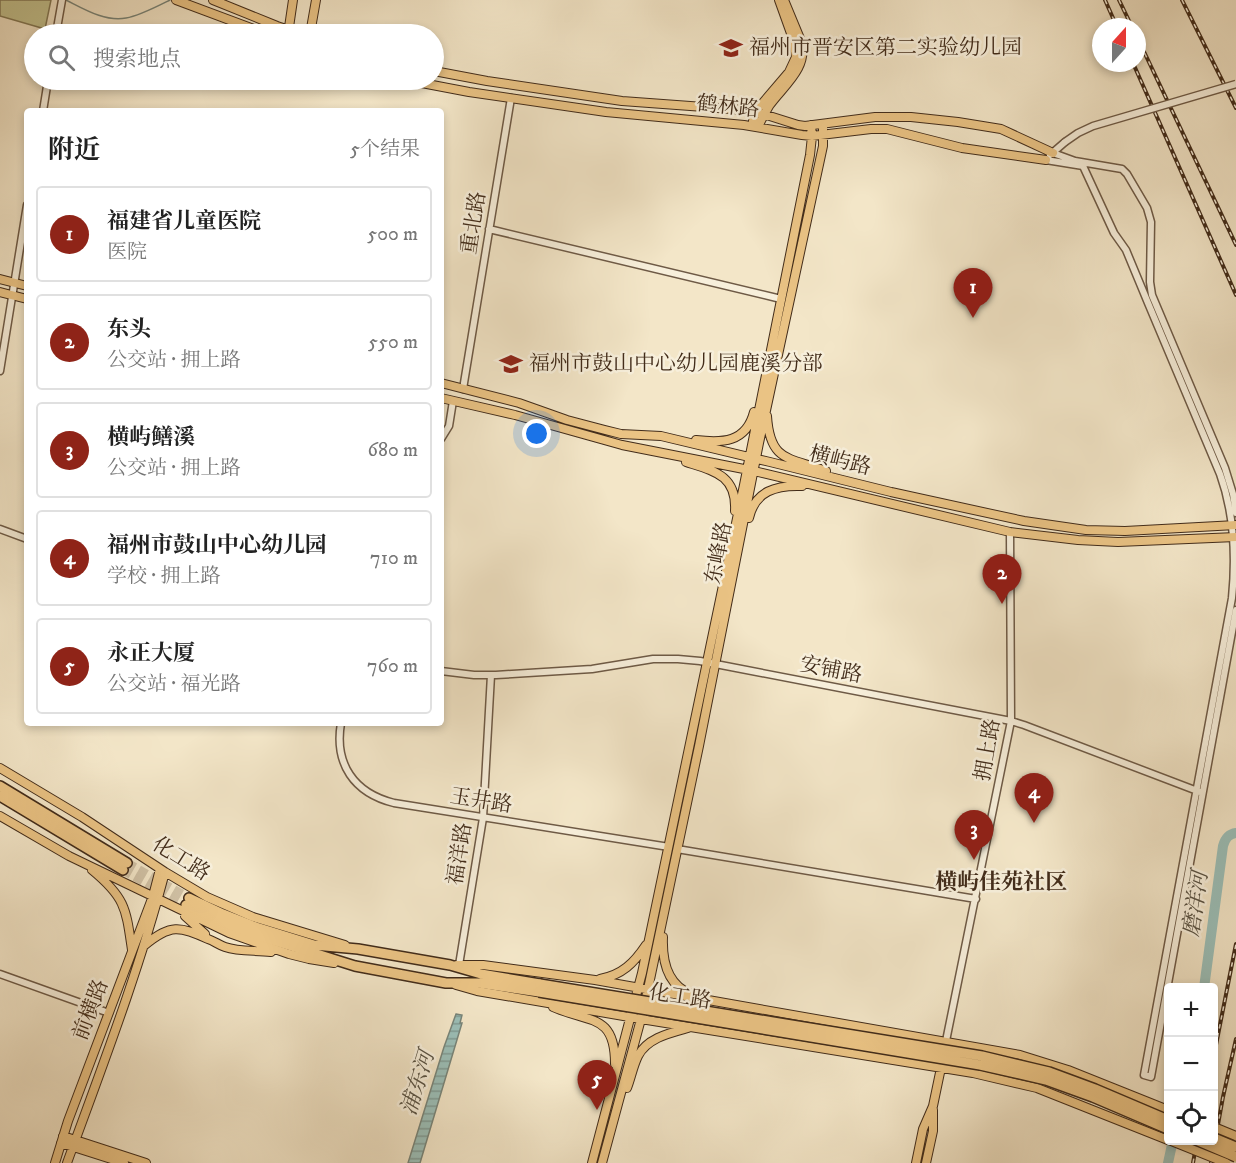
<!DOCTYPE html>
<html lang="zh">
<meta charset="utf-8">
<style>
:root{--surface:#fff;--page:#f2f2f2;--text:#222;--muted:#767676;--line:#e0e0e0;--accent:#8f2418}
body{margin:0;font-family:"IM FELL DW Pica","Noto Serif SC",serif;background:var(--page);color:var(--text)}
.controls{position:absolute;right:18px;bottom:18px;display:grid;overflow:hidden;border-radius:6px;box-shadow:0 3px 9px #0003}
.controls button{width:54px;height:54px;display:grid;place-items:center;padding:0;border:0;border-bottom:2px solid var(--line);background:var(--surface);color:var(--text);font:30px sans-serif}
.compass{position:absolute;left:1092px;top:18px;width:54px;height:54px;border-radius:50%;background:var(--surface);box-shadow:0 3px 9px #0003;rotate:21deg}
.you{position:absolute;left:537px;top:434px;width:21px;height:21px;margin:-15px;border:4px solid #fff;border-radius:50%;background:#1a73e8;box-shadow:0 0 0 9px #1a73e833}
.badge{display:grid;place-items:center;width:39px;height:39px;border-radius:50%;background:var(--accent);color:#fff;font-size:20px;font-weight:700}
.pin{position:absolute;translate:-50% -50px;filter:drop-shadow(0 2px 3px #0008)}
.pin::after{content:'';position:absolute;top:32px;width:21px;height:18px;background:inherit;clip-path:polygon(0 0,100% 0,50% 100%)}
.list{margin:0;padding:0;list-style:none}
h2{display:flex;justify-content:space-between;align-items:center;height:78px;margin:0;padding:0 24px;font-size:26px}
h2 small{font-size:20px;font-weight:400;color:var(--muted)}
.list li{display:grid;grid-template-columns:39px 1fr auto;gap:18px;align-items:center;box-sizing:border-box;height:96px;margin:0 12px 12px;padding:0 12px;border:2px solid var(--line);border-radius:6px}
.list b{display:block;font-size:22px;white-space:nowrap}
.list p{margin:0;font-size:20px;white-space:nowrap;color:var(--muted)}
.list em{font-size:20px;font-style:normal;color:var(--muted)}
.icon{flex:none;width:33px;height:33px;fill:none;stroke:currentColor;stroke-width:2;stroke-linecap:round;stroke-linejoin:round}
.map{position:relative;flex:none;width:1236px;height:1163px;overflow:hidden}
.search{position:absolute;background:var(--surface);box-shadow:0 3px 9px #0003;left:24px;top:24px;width:420px;height:66px;display:flex;align-items:center;gap:15px;box-sizing:border-box;padding:0 21px;border-radius:33px;color:var(--muted);font-size:22px}
.panel{position:absolute;background:var(--surface);box-shadow:0 3px 9px #0003;left:24px;top:108px;width:420px;height:618px;border-radius:6px}
.map>svg:first-child{display:block}
</style>
<div class="map">
<svg width="1236" height="1163" viewBox="0 0 1236 1163">
<defs>
<pattern id="water-rules" width="6" height="5" patternUnits="userSpaceOnUse" patternTransform="scale(1.5)"><rect width="6" height="5" fill="#9bbfb8"/><path d="M0 2.5h6" fill="none" stroke="#809b95"/></pattern>
</defs>
<rect width="100%" height="100%" fill="#f3e6c8"/>
<filter id="stains"><feTurbulence type="fractalNoise" baseFrequency=".00333" numOctaves="4"/><feColorMatrix values="0 0 0 0 .2 0 0 0 0 .09 0 0 0 0 .02 0 0 0 .5 -.17"/></filter>
<radialGradient id="worn" r=".72"><stop offset=".6" stop-color="#630" stop-opacity="0"/><stop offset="1" stop-color="#630" stop-opacity=".3"/></radialGradient>
<path fill="#c3c390" stroke="#827855" stroke-width="1.5" d="M0,0H51L45,29L0,16Z"/>
<path fill="url(#water-rules)" stroke="#778479" stroke-width="1.5" d="M456,1014L462,1015L460,1023H462L420,1163H408L444,1047Z"/>
<g fill="none" stroke-linecap="round" stroke-linejoin="round">
<path stroke="#778479" stroke-width="1.5" d="M66,0C84,9 105,22 126,18C139,16 158,6 170,0"/>
<path stroke="#9bbfb8" stroke-width="10" d="M1204,988L1223,846C1225,839 1228,834 1236,833
M1168,1163L1173,1140"/>
<path stroke="#d0c1a5" stroke-width="9" stroke-dasharray="9 4.5" stroke-linecap="butt" d="M127,863L189,898
M123,870L186,905"/>
<g stroke="#6e5a46" stroke-width="9">
<path id="minor" d="M56,34L62,0
M43,111L48,80
M1053,153L1075,161L1122,169L1127,174L1147,208L1151,222L1150,282L1152,295L1225,468L1233,494L1236,513
M1050,155L1065,142
M1046,160L1083,166L1114,233L1126,250L1148,303L1220,474C1234,513 1236,558 1232,598L1144,1075L1151,1077L1236,610
M489,229L781,299
M0,371L27,205
M463,389L511,98
M441,439L449,426L453,401
M0,529L27,539
M441,671L474,675H496L592,669L653,659H678L700,661L1011,721L1024,725L1200,792
M341,723C334,764 354,793 394,803L669,847
M677,849L976,899
M459,965L483,818L491,675
M0,974L109,1013
M946,1041L1011,721L1010,532"/>
</g>
<g stroke="#422c1a" stroke-width="10">
<path id="major" d="M176,0L267,34
M213,0L277,26L301,34
M288,34L293,0
M310,34L316,0
M434,71L487,81L622,101L745,110L760,113L798,125L805,126L875,117H911L958,122L1001,129L1053,153
M406,80L469,92L606,112L744,125L802,135L812,136L871,129H887L962,148L1046,160
M758,127L753,121L755,112L789,72L796,57L793,39L779,0
M758,127C761,120 765,113 769,106C783,86 809,68 801,41L784,0
M0,279L27,286
M0,292L27,299
M441,383L519,403L567,420L605,430L621,434L661,436L770,462L891,492L1024,521L1086,530L1125,531L1236,525
M441,398L515,415L622,445L754,471L1010,532L1078,540L1118,542L1236,537
M767,416C770,463 790,457 826,471
M696,440C722,443 746,443 754,412
M686,462C714,471 737,475 735,511
M749,518C755,491 776,485 802,486
M0,768L82,817L165,872L207,897L253,917L345,945
M0,816L69,856L229,933L289,954L309,959L334,963
M92,870C126,898 126,909 132,950
M185,916L205,934
M663,937C662,961 667,985 691,994
M145,945C170,924 180,926 208,939C214,941 219,945 225,947C239,952 256,950 271,952
M457,965H483L595,980L1020,1055L1068,1070L1168,1110
M600,979C622,975 634,963 646,945
M456,985L477,991L641,1019L973,1073L1037,1088L1168,1140
M553,1007C589,1023 615,1013 615,1064
M627,1088C631,1078 633,1066 638,1056C647,1038 670,1033 688,1028
M63,1136L146,1163
M61,1143L124,1163
M55,1163L68,1121L153,896L160,869
M67,1163C102,1067 139,971 165,872
M592,1163L642,973L744,485L810,155L812,136L811,125
M602,1163L641,1019L648,989L699,746L759,443L823,146V124
M916,1163L923,1129L933,1106L942,1063
M926,1163L933,1131V1110"/>
</g>
<g stroke="#422c1a" stroke-width="12">
<path id="highway" d="M0,786L127,863
M0,796L123,870
M189,898L223,914L256,927L314,945L358,949L450,965L481,974L540,984
M186,905L220,921L253,934L355,966L446,983H479L539,992"/>
</g>
<use href="#minor" stroke="#f7efdb" stroke-width="6"/>
<use href="#major" stroke="#eac384" stroke-width="8"/>
<use href="#highway" stroke="#eac384" stroke-width="9"/>
<g stroke="#422c1a" stroke-width="4">
<path id="rail" d="M1105,0L1117,27
M1119,0L1132,27
M1182,0L1236,108
M1137,37L1236,245
M1133,63L1236,295
M1214,1055L1236,944
M1193,1163L1197,1140
M1211,1163L1223,1097L1236,1039"/>
</g>
<use href="#rail" stroke="#f7efdb" stroke-width="1.5" stroke-dasharray="4.5" stroke-linecap="butt"/>
<g stroke="#6e5a46" stroke-width="9" stroke-linecap="butt">
<path id="minor-bridge" d="M1065,142L1078,133L1093,126L1236,84"/>
</g>
<g stroke="#422c1a" stroke-width="10" stroke-linecap="butt">
<path id="major-bridge" d="M1214,1127L1236,1136
M1169,1140L1226,1163"/>
</g>
<g stroke="#422c1a" stroke-width="12" stroke-linecap="butt">
<path id="highway-bridge" d="M540,984L982,1056L1049,1072L1095,1089L1168,1120
M539,992L980,1065L1046,1080L1093,1097L1168,1129
M1214,1138L1236,1147
M1196,1140L1236,1157"/>
</g>
<use href="#minor-bridge" stroke="#f7efdb" stroke-width="6"/>
<use href="#major-bridge" stroke="#eac384" stroke-width="8"/>
<use href="#highway-bridge" stroke="#eac384" stroke-width="9"/>
</g>
<defs>
<g id="school-bare" transform="scale(1.8)"><path d="M0-5L7-2L0 1L-7-2ZM-4 1L0 2.5L4 1V4Q0 6-4 4Z" fill="#8f2418" stroke="#f7efdb" stroke-width="2.5" paint-order="stroke"/></g>
</defs>
<g fill-rule="evenodd">
<use href="#school-bare" x="731" y="48"/>
<use href="#school-bare" x="511" y="364"/>
</g>
<g text-anchor="middle" dominant-baseline="central" stroke-width="5" stroke-linejoin="round" paint-order="stroke">
<g font-size="21" fill="#422c1a" stroke="#f7efdb" text-anchor="start">
<text x="749" y="48">福州市晋安区第二实验幼儿园</text>
<text x="529" y="364">福州市鼓山中心幼儿园鹿溪分部</text>
</g>
<g font-size="21" fill="#422c1a" stroke="#f7efdb">
<text transform="translate(728 107) rotate(6)">鹤林路</text>
<text transform="translate(474 223) rotate(-81)">重北路</text>
<text transform="translate(840 461) rotate(14)">横屿路</text>
<text transform="translate(719 553) rotate(-79)">东峰路</text>
<text transform="translate(831 670) rotate(11)">安铺路</text>
<text transform="translate(988 750) rotate(-80)">拥上路</text>
<text transform="translate(481 801) rotate(9)">玉井路</text>
<text transform="translate(460 854) rotate(-81)">福洋路</text>
<text transform="translate(181 859) rotate(32)">化工路</text>
<text transform="translate(680 997) rotate(9)">化工路</text>
<text transform="translate(91 1010) rotate(-69)">前横路</text>
</g>
<g font-size="22" font-weight="bold" fill="#422c1a" stroke="#f7efdb">
<text x="1001" y="882">横屿佳苑社区</text>
</g>
<g font-size="22" font-style="italic" fill="#585142" stroke="#f7efdb">
<text transform="translate(1196 904) rotate(-82)">磨洋河</text>
<text transform="translate(418 1083) rotate(-73)">浦东河</text>
</g>
</g>
<rect width="100%" height="100%" filter="url(#stains)"/>
<rect width="100%" height="100%" fill="url(#worn)"/>
</svg>
<div class="controls">
<button>+</button>
<button>−</button>
<button><svg class="icon" aria-label="locate" viewBox="0 0 24 24"><circle cx="12" cy="12" r="6"/><path d="M12 2v4M12 18v4M2 12h4M18 12h4"/></svg></button>
</div>
<svg class="compass" viewBox="-18 -18 36 36"><path d="M0-13l5 13h-10z" fill="#e53935"/><path d="M0 13l5-13h-10z" fill="#767676"/></svg>
<div class="you"></div>
<div class="pin badge" style="left:973px;top:318px">1</div>
<div class="pin badge" style="left:1002px;top:604px">2</div>
<div class="pin badge" style="left:974px;top:860px">3</div>
<div class="pin badge" style="left:1034px;top:823px">4</div>
<div class="pin badge" style="left:597px;top:1110px">5</div>
<div class="search"><svg class="icon" aria-label="search" viewBox="0 0 24 24"><circle cx="10" cy="10" r="6"/><path d="M15 15l6 6"/></svg>搜索地点</div>
<section class="panel">
<h2>附近<small>5个结果</small></h2>
<ul class="list">
<li><span class="badge">1</span><div><b>福建省儿童医院</b><p>医院</p></div><em>500 m</em></li>
<li><span class="badge">2</span><div><b>东头</b><p>公交站 · 拥上路</p></div><em>550 m</em></li>
<li><span class="badge">3</span><div><b>横屿鳝溪</b><p>公交站 · 拥上路</p></div><em>680 m</em></li>
<li><span class="badge">4</span><div><b>福州市鼓山中心幼儿园</b><p>学校 · 拥上路</p></div><em>710 m</em></li>
<li><span class="badge">5</span><div><b>永正大厦</b><p>公交站 · 福光路</p></div><em>760 m</em></li>
</ul>
</section>
</div>
